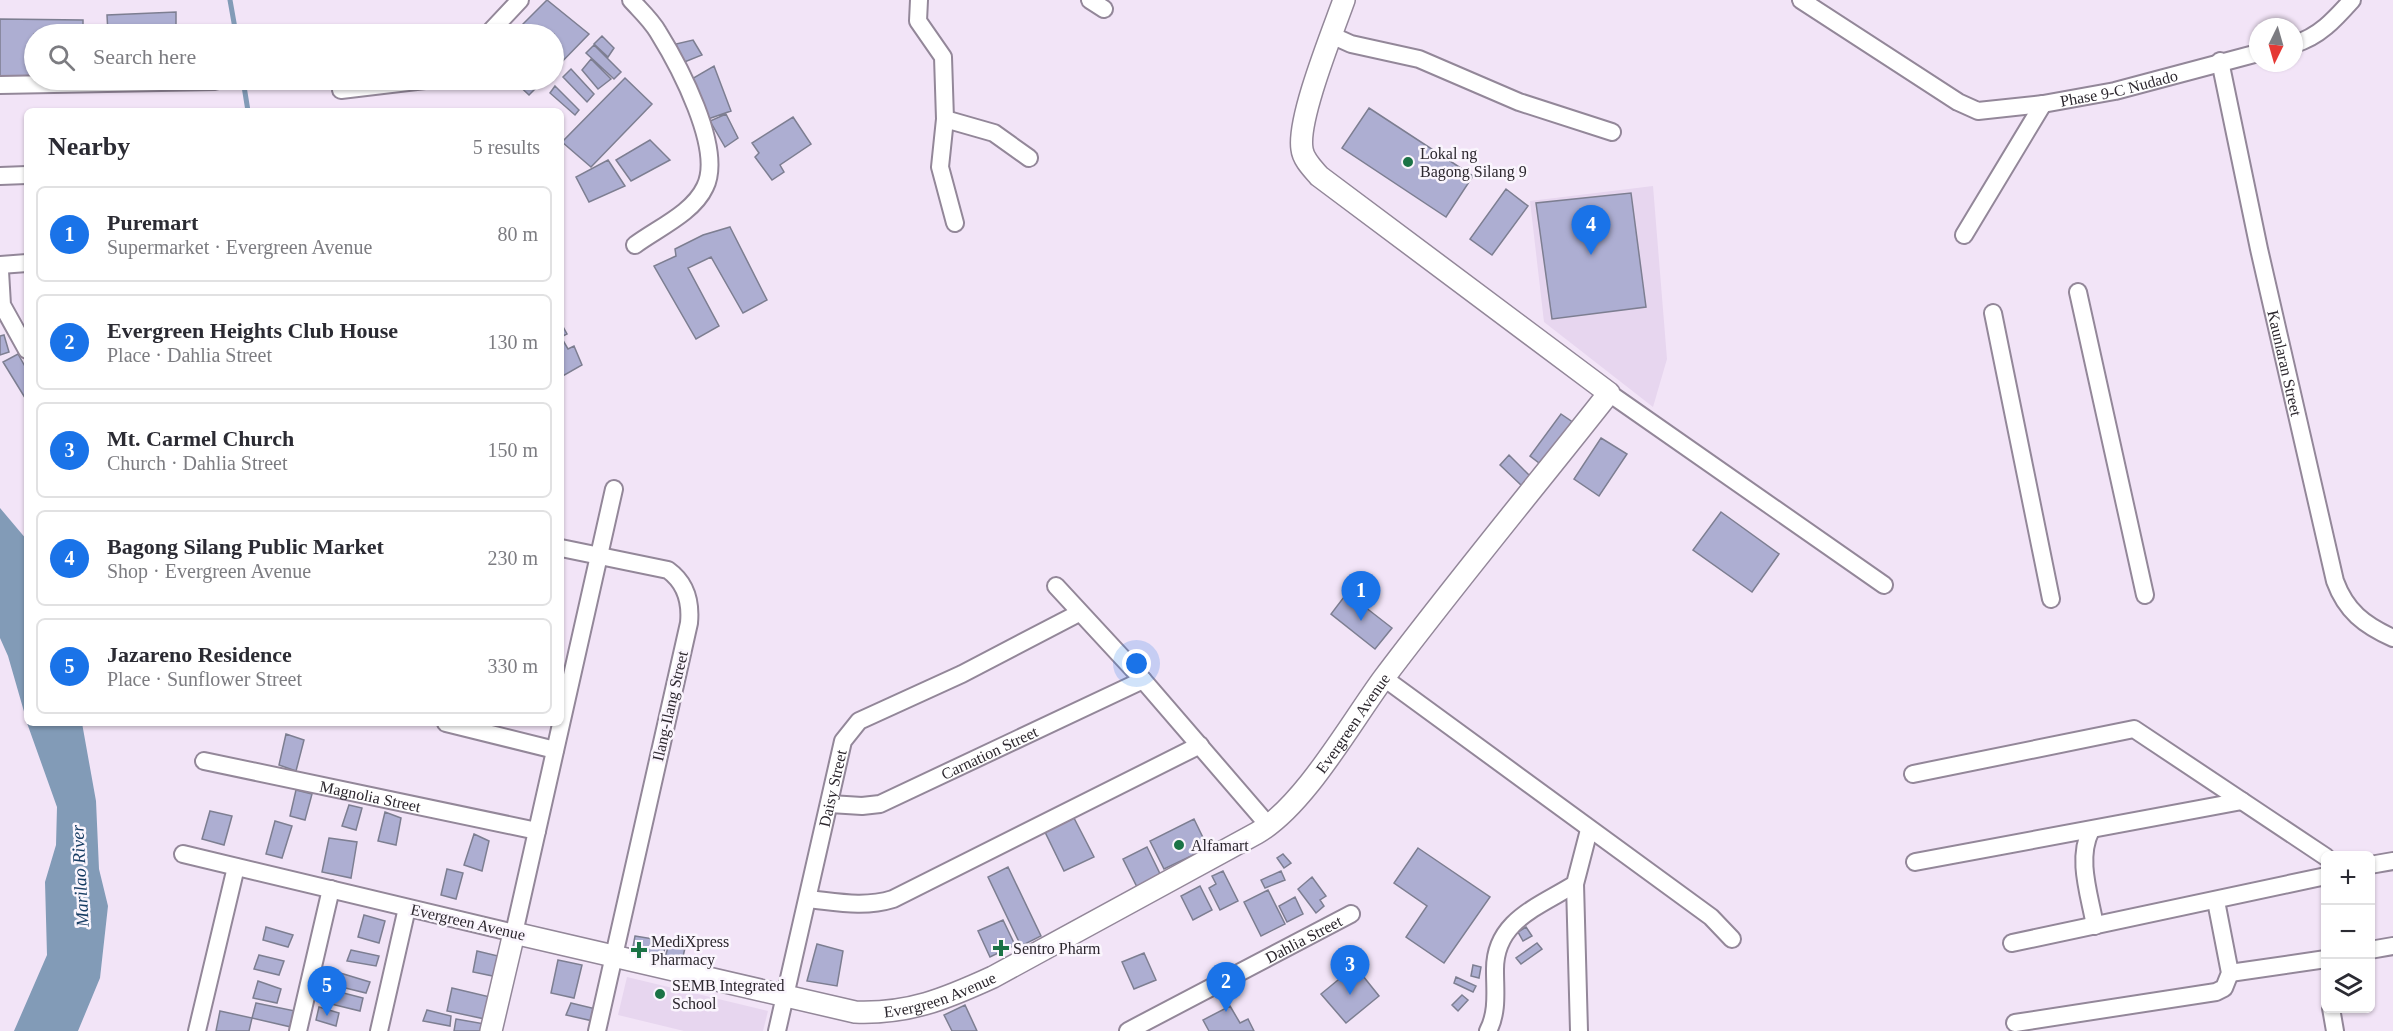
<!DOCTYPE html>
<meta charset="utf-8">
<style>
:root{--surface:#fff;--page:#f7f7f7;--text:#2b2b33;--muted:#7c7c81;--line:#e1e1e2;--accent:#1a73e8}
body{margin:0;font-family:Georgia,serif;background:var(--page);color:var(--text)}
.controls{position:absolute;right:18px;bottom:18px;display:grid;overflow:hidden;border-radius:9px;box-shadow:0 2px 4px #0004}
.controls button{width:54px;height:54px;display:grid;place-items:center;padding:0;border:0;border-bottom:2px solid var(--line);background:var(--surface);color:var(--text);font:30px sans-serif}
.compass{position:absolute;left:2249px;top:18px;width:54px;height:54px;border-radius:50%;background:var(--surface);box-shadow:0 2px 4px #0004;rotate:185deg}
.you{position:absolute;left:1137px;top:664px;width:21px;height:21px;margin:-15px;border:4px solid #fff;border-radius:50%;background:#1a73e8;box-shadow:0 0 0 9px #1a73e833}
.badge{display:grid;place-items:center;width:39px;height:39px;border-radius:50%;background:var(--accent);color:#fff;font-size:20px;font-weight:700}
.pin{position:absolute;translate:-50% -50px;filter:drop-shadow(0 2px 3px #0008)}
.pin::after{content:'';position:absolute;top:32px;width:21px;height:18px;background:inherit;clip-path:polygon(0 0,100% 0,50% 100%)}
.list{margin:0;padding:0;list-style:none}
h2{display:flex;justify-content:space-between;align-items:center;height:78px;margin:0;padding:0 24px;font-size:26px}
h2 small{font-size:20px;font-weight:400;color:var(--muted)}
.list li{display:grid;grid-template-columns:39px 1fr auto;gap:18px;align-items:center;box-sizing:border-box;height:96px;margin:0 12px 12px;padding:0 12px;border:2px solid var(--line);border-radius:9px}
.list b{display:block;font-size:22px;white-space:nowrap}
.list p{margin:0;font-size:20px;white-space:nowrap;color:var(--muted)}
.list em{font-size:20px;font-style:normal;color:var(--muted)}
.icon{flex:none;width:33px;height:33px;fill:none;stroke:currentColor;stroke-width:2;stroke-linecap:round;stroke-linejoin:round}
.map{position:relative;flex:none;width:2393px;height:1031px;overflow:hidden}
.search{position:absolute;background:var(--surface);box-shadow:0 2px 4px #0004;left:24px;top:24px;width:540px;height:66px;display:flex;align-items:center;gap:15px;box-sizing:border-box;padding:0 21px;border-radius:33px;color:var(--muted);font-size:22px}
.panel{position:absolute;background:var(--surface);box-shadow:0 2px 4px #0004;left:24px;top:108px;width:540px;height:618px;border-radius:9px}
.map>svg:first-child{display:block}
</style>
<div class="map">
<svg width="2393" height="1031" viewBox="0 0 2393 1031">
<rect width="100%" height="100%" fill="#f2e4f7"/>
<path fill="#e7d6ef" d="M1653,186L1667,359L1653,407L1544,322L1530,201Z
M627,977L768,1011L763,1031H684L618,1015Z"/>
<path fill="#829bb7" d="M0,508L27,540V722L8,656L0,638Z
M27,723H82L96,801L99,869L108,906L100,978L78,1031H14L47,955L45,882L56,845L57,807Z"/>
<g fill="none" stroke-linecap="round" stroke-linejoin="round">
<path stroke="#829bb7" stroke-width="5" d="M230,0L236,34
M243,80L248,111"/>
</g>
<path fill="#adaed2" stroke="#7d7e91" stroke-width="1.5" d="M547,0L589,34L554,70V34H513Z
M176,12V34H108L107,15Z
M0,19L83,20V34H34V78L0,77Z
M602,36L614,48L608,57L594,44Z
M693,40L702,55L682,63L676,44Z
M594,45L621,72L614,79L586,53Z
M591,59L611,79L598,89L582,70Z
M714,66L731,111L708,119L690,80Z
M571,69L594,94L587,102L563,77Z
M625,78L652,104L591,167L562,142Z
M513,80H544L529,95Z
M555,86L579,110L575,115L550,93Z
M1369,108L1473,176L1446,217L1342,148Z
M726,114L738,138L725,147L710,121Z
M793,117L811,144L780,165L784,172L772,180L755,157L759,153L752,143Z
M650,140L670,160L631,181L616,160Z
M608,160L625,186L589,202L576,177Z
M1506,189L1528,206L1492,255L1470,239Z
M1631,193L1646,307L1552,319L1536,203Z
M730,227L767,300L743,313L711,257L688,268L719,326L696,339L654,266L676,256L675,249L703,235Z
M561,323L567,334L561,337L568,349L574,346L582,365L561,377Z
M4,335L9,352L0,355V336Z
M18,354L27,370V401L3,362Z
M1561,414L1574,423L1543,466L1530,456Z
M1601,438L1627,454L1599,496L1574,479Z
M1509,455L1531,477L1522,486L1500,465Z
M1721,512L1779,554L1752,592L1693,550Z
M1347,593L1392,628L1375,649L1331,614Z
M286,734L304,740L296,771L279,765Z
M296,790L312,794L305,820L290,816Z
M349,805L362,808L356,830L342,826Z
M210,811L232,816L224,845L202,839Z
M385,812L401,818L396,845L378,841Z
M1074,818L1094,857L1064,871L1045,832Z
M1194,819L1208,848L1164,869L1150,841Z
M275,821L292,826L282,858L266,854Z
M474,834L489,841L482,871L464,865Z
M329,838L357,842L351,878L322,872Z
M1147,847L1163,880L1139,891L1123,859Z
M1418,848L1490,897L1444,963L1406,937L1427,906L1394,883Z
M1283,854L1291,863L1284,868L1277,858Z
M1008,867L1041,936L1021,946L988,877Z
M447,869L463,873L456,899L441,895Z
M1223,871L1238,901L1220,910L1209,888L1216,884L1212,876Z
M1281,871L1285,880L1265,888L1261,880Z
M1312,877L1326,896L1320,900L1324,906L1316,913L1298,889Z
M1200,886L1212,910L1193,920L1181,896Z
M1268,890L1285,924L1261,936L1244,902Z
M1295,897L1303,914L1287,922L1279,906Z
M364,915L385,921L379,943L358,937Z
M1003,920L1015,945L990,957L978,931Z
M266,927L293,935L288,947L263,940Z
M1526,927L1532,936L1523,941L1518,932Z
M635,936L666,941L663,958L632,952Z
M1537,943L1542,949L1521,964L1516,958Z
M669,944L685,948L681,965L664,961Z
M817,944L843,951L837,986L807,981Z
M351,950L379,956L376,966L347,961Z
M477,951L498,956L493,976L473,972Z
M1144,953L1156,980L1134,989L1122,962Z
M259,955L284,961L279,975L254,969Z
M558,960L582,965L574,998L551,993Z
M1473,965L1481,967L1479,978L1471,976Z
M1355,966L1379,996L1346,1023L1321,994Z
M337,972L370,982L366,993L333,985Z
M1456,977L1476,986L1473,992L1454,983Z
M258,981L281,989L277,1003L253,998Z
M452,988L490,997L485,1019L447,1011Z
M332,990L363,998L360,1011L327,1003Z
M1462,995L1468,1000L1458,1011L1452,1005Z
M256,1003L295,1011L291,1027L252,1018Z
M571,1003L596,1009L593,1021L566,1015Z
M965,1005L977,1031H952L944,1015Z
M1230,1006L1240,1023L1248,1019L1254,1031H1209L1203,1020Z
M319,1007L339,1013L336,1026L316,1020Z
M427,1010L451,1016L450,1026L423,1021Z
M220,1011L252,1018L249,1031H216Z
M456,1019L485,1024L484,1031H454Z"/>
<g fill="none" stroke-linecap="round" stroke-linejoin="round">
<g stroke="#938799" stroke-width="20">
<g id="minor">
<path d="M631,0C640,10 651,20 658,32C678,64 724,149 705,187C693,213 658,228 635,245"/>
<path d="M919,0L918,21L943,57L945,119L940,167L955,223"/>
<path d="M1090,0L1104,9"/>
<path id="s1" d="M1801,0L1958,102L1978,111L2043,104L2115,91L2258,53"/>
<path d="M488,34L520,0"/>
<path d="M1331,35L1351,44L1419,59L1519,102L1612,132"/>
<path d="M2294,44C2319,37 2335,19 2352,0"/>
<path id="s2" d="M2220,61L2259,249L2335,581C2346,611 2364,625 2393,638"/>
<path d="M0,85L215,81"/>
<path d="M341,90L425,80"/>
<path d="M945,119L994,133L1029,158"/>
<path d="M0,176L27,175"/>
<path d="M1964,235L2043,104"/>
<path d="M0,265L27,263"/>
<path d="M0,271L2,305L27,350"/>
<path d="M2078,292L2145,595"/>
<path d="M1993,313L2051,599"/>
<path d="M1609,393L1884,585"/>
<path d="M561,548L668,570C686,583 691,602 689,623L597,1031"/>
<path d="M1056,586L1143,680L1269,826"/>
<path d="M1384,678L1711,917L1732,939"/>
<path d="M446,723L555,750"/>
<path id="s3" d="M204,761L537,831"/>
<path d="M1913,774L2134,729L2326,857"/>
<path id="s4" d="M830,804L862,806L880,804L1143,680"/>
<path d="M2091,830C2076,859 2090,896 2095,926"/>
<path d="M183,854L514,933L614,489"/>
<path d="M1915,862L2242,801"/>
<path d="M2370,865L2393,861"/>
<path d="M1575,884L1579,1031"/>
<path d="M808,899C837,902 864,908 893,899L1200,745"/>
<path d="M2012,943L2326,876"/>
<path d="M2370,950L2393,946"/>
<path d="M2230,973L2326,959"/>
<path d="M2331,1008L2335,1031"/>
<path d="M2015,1023L2216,992L2224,988L2230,973L2216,901"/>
<path d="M197,1031L236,867"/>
<path d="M298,1031L331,889"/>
<path d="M379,1031L407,908"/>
<path id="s5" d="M777,1031L843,741L859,721L962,674L1079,613"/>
<path id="s6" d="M1128,1031L1351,914"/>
<path d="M1488,1031C1498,1012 1495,991 1495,971C1494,921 1538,907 1575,884L1589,830"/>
</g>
</g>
<g stroke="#938799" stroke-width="24">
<g id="tertiary">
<path id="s7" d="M491,1031L514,933L855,1012C909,1014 945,999 993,977L1257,833C1304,806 1350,724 1383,679C1456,582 1534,488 1609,393L1319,176C1312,168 1303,159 1302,149C1297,119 1333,31 1344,0"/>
</g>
</g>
<use href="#minor" stroke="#fff" stroke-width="16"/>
<use href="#tertiary" stroke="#fff" stroke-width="21"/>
</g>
<g fill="#1b7346" stroke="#faf5fd" stroke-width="2">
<circle cx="1408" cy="162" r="6"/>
<circle cx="1179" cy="845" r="6"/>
<path d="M998 939h6v6h6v6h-6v6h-6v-6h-6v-6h6z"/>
<path d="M636 941h6v6h6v6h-6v6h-6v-6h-6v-6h6z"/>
<circle cx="660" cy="994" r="6"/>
</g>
<g text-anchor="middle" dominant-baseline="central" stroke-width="5" stroke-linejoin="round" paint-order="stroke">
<g font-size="16" fill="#2c272e" stroke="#faf5fd">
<text stroke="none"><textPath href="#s1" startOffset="352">Phase 9-C Nudado</textPath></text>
<text stroke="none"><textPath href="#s2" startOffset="309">Kaunlaran Street</textPath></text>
<text transform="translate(670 706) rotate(-77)">Ilang-Ilang Street</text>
<text stroke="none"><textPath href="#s7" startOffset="1042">Evergreen Avenue</textPath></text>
<text stroke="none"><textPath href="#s4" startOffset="171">Carnation Street</textPath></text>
<text stroke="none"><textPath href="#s5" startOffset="249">Daisy Street</textPath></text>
<text stroke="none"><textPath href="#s3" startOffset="170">Magnolia Street</textPath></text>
<text transform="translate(468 922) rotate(13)">Evergreen Avenue</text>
<text stroke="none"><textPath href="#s6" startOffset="198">Dahlia Street</textPath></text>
<text stroke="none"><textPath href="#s7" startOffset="538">Evergreen Avenue</textPath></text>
</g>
<g font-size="16" fill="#2c272e" stroke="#faf5fd" text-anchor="start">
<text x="1420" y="153">Lokal ng<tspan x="1420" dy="18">Bagong Silang 9</tspan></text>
<text x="1191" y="845">Alfamart</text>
<text x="651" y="941">MediXpress<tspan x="651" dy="18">Pharmacy</tspan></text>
<text x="1013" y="948">Sentro Pharm</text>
<text x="672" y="985">SEMB Integrated<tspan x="672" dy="18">School</tspan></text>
</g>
<g font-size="18" font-style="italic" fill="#153b62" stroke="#faf5fd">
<text transform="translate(80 876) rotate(-93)">Marilao River</text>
</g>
</g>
</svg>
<div class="controls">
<button>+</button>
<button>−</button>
<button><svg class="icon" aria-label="layers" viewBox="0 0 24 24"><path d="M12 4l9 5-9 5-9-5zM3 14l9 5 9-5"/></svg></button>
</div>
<svg class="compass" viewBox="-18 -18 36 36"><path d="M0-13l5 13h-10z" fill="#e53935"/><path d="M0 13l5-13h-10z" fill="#7c7c81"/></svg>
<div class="you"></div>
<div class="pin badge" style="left:1361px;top:621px">1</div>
<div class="pin badge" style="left:1226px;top:1012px">2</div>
<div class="pin badge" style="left:1350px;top:995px">3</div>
<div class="pin badge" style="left:1591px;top:255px">4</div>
<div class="pin badge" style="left:327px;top:1016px">5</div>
<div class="search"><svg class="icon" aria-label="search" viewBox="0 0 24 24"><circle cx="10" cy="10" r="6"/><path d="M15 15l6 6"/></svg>Search here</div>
<section class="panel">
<h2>Nearby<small>5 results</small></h2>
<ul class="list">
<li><span class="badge">1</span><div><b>Puremart</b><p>Supermarket · Evergreen Avenue</p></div><em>80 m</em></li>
<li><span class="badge">2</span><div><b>Evergreen Heights Club House</b><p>Place · Dahlia Street</p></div><em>130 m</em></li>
<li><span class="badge">3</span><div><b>Mt. Carmel Church</b><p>Church · Dahlia Street</p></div><em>150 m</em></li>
<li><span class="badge">4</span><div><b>Bagong Silang Public Market</b><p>Shop · Evergreen Avenue</p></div><em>230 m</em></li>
<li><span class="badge">5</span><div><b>Jazareno Residence</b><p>Place · Sunflower Street</p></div><em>330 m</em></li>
</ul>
</section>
</div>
